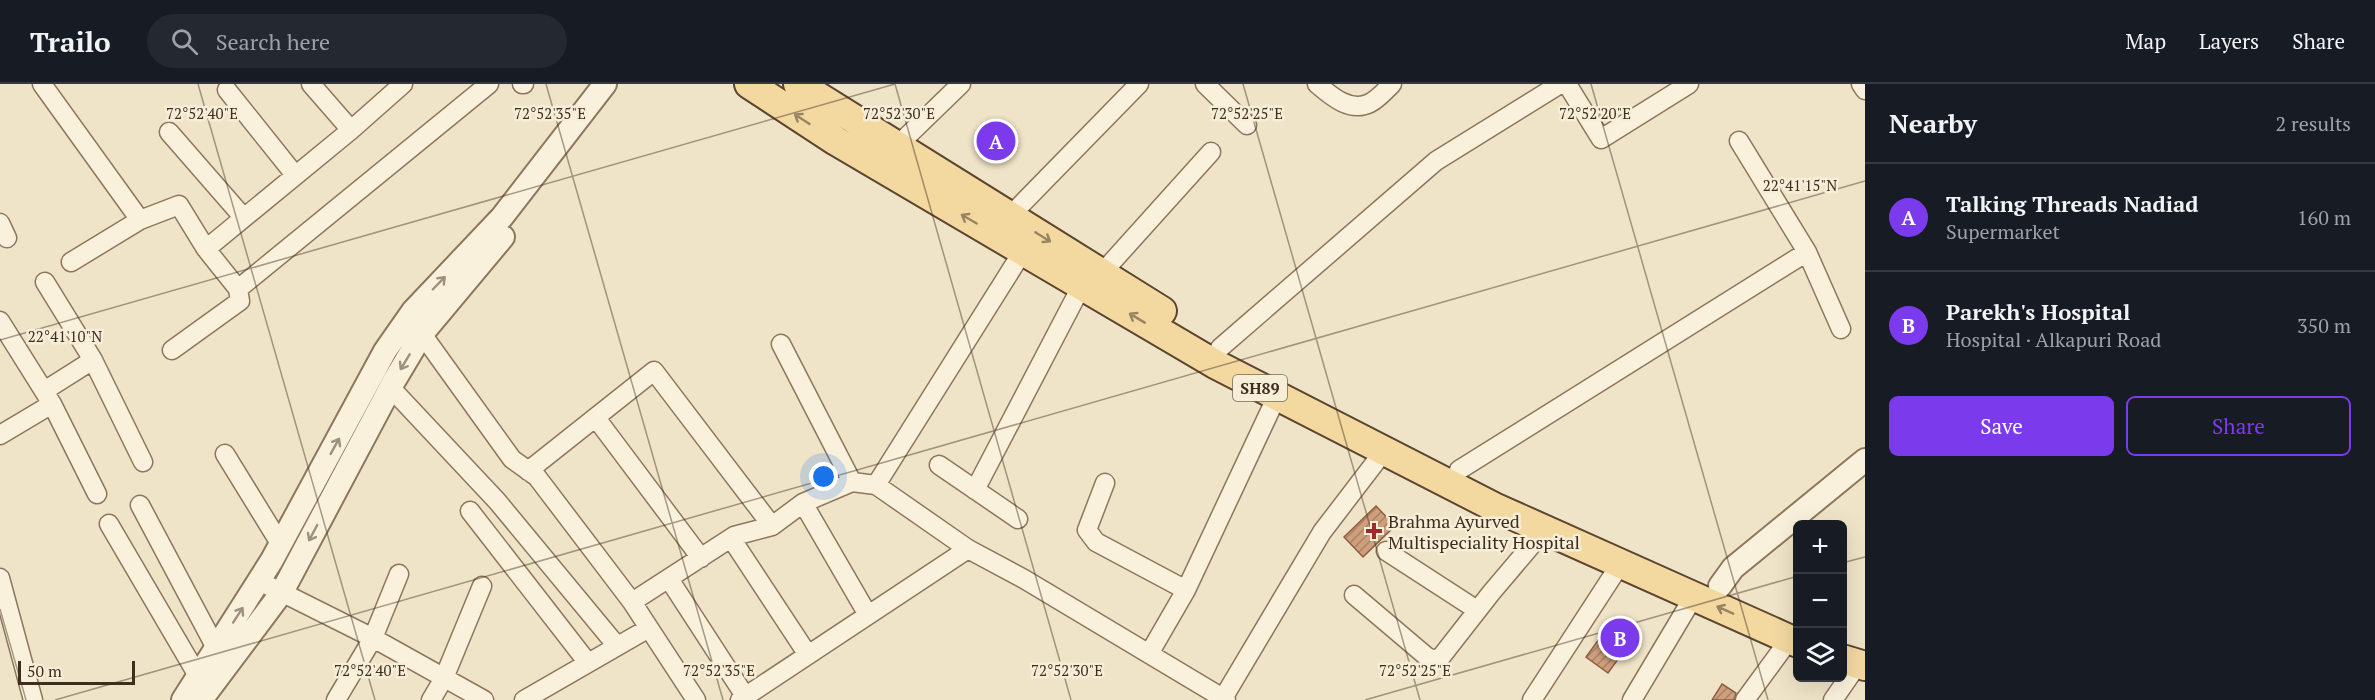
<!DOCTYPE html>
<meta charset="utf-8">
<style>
:root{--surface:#171b24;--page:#242831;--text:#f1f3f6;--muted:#9ea1a6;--line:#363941;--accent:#7c3aed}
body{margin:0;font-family:"PT Serif",serif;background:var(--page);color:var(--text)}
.controls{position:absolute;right:18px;bottom:18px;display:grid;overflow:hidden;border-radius:9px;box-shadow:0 6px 24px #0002}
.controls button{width:54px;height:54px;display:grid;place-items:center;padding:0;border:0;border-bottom:2px solid var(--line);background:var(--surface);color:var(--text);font:30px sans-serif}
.scale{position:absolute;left:18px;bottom:15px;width:117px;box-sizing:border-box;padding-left:6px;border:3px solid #3d2e20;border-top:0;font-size:16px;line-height:21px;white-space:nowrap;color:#3d2e20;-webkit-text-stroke:4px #f7eed8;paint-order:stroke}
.you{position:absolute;left:824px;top:393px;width:21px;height:21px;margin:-15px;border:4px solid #fff;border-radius:50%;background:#1a73e8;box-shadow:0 0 0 9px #1a73e833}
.badge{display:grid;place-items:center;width:39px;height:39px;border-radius:50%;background:var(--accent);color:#fff;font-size:20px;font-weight:700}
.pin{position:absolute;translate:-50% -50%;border:3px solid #fff;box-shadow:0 2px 6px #0006}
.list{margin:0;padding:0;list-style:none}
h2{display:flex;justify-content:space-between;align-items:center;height:78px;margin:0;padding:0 24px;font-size:26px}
h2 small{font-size:20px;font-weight:400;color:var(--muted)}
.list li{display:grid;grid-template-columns:39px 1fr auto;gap:18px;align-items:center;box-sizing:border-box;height:108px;padding:0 24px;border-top:2px solid var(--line)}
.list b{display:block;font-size:22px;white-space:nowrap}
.list p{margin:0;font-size:20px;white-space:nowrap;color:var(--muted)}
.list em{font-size:20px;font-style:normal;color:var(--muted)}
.actions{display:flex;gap:12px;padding:18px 24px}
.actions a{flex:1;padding:14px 0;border:2px solid var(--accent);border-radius:9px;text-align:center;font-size:21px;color:var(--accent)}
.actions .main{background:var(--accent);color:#fff}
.icon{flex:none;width:33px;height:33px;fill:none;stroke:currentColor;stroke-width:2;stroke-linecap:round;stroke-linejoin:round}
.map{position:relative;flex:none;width:1865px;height:616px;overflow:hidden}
header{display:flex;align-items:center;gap:36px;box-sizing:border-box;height:84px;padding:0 30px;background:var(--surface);border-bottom:2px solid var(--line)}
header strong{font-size:28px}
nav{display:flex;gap:33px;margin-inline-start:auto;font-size:21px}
.search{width:420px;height:54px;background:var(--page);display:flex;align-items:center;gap:15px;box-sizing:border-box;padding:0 21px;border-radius:33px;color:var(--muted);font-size:22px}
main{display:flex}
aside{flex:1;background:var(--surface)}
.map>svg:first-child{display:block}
</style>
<header>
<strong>Trailo</strong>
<div class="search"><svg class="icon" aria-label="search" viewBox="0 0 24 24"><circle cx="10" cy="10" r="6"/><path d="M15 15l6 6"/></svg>Search here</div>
<nav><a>Map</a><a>Layers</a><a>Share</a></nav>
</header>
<main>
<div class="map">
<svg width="1865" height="616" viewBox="0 0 1865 616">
<defs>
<pattern id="building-hatch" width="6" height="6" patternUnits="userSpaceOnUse" patternTransform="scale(1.5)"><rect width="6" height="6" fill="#cf9f7d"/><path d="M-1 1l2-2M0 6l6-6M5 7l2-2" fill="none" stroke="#a98266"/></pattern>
</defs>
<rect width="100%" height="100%" fill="#f0e4c8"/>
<path fill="url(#building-hatch)" stroke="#8d5f41" stroke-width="1.5" d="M996,48L1010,64L999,73L983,59Z
M1376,422L1395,442L1363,473L1344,453Z
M1615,533L1637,549L1608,589L1586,573Z
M1722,600L1736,609L1734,616H1712Z"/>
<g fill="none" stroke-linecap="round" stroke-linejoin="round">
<g stroke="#8d765c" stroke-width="21">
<path id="minor" d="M42,0L140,136L179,121L206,165L238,205L240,217L172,266
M311,0L351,46
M522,0H524
M1205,0L1247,41
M1317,0C1331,12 1350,29 1370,19C1378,15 1386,6 1392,0
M1567,0L1601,55L1689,0
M1861,0L1865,6
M227,6L295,91
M169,48L243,133
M1739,57L1807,168L1841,245
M897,62L961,0
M1010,132L1139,0
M0,139L7,154
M206,165L351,46L403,0
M71,178L140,136
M1102,189L1211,68
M45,198L93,276L143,378
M238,205L489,0
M0,237L52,320L97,410
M422,250L512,375L537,393L632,518L696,616
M781,260L852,398
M1220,264L1436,77L1560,0
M390,303L497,417L617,562
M44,307L93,276
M596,334L701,474
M0,351L52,320
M225,370L281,461
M939,381L1018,435
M1459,386L1807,168
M528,387L654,287L772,442
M1105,399L1087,446L1096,458L1186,506
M876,401L968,465L1024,495L1226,616
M975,406L1082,201
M803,419L868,531
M140,421L216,564
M470,427L588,579
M109,440L198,592
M731,454L808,571
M1386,467L1477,526
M0,494L33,616
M669,495L745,612
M259,497L373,554L484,616
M1354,511L1426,572L1433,576L1441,573L1491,509L1546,444
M632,518L734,452L772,442L803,419L852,398L876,401L1023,167
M1149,570L1186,506L1277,312
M336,616L373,554L399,490
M431,616L444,594L482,502
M524,616L649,544
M740,616L968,465
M1222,616L1322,448L1384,367
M1532,616L1621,479
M1632,616L1694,512
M1745,616L1789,556
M1833,616L1858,580"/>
</g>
<g stroke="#8d765c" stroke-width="26">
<path id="tertiary" d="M1720,502L1733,484L1865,376
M183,616L272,476L385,267L413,227L502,133L605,0
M201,616L282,508L394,297L422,250L503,153"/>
</g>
<g stroke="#5b4430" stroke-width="32">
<path id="primary" d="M749,0L836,57L1215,280L1494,423L1798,559
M798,0L1162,227
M1842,575L1865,582"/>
</g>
<use href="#minor" stroke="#faf1dc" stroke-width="18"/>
<use href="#tertiary" stroke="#faf1dc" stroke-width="22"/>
<use href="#primary" stroke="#f3d9a0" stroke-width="28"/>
</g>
<defs><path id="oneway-shaft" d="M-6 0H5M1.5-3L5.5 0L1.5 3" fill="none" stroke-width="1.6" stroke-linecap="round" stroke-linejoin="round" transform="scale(1.5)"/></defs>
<g stroke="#988460">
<use href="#oneway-shaft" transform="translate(802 35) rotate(-147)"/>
<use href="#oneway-shaft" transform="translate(969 135) rotate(-150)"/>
<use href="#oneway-shaft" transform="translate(1043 153) rotate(32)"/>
<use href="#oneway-shaft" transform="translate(1137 234) rotate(-149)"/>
<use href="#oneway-shaft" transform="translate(1725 526) rotate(-156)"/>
</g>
<g stroke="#9c907e">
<use href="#oneway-shaft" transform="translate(439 199) rotate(-46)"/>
<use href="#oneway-shaft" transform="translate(405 278) rotate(121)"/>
<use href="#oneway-shaft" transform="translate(335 362) rotate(-61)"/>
<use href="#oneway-shaft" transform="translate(313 449) rotate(118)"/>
<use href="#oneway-shaft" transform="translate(238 531) rotate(-57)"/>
</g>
<path fill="none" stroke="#3d2e20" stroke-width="1.5" stroke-opacity="0.45" d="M198,0L375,616M546,0L723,616M895,0L1071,616M1243,0L1420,616M1591,0L1768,616M0,256L895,0M1842,479L1865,473M0,525L26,616M55,616L1865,97M1365,616L1798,492"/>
<path fill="#9e2a2b" stroke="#f7eed8" stroke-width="2" d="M1371 438h6v6h6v6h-6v6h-6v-6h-6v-6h6z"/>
<g text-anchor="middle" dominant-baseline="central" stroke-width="5" stroke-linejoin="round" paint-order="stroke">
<rect fill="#f7eed8" stroke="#756857" stroke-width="1.5" x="1233" y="291" width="54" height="26" rx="4.5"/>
<g font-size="16" font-weight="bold" fill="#3d2e20">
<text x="1260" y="304">SH89</text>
</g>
<g font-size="18" fill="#3d2e20" stroke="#f7eed8" text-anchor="start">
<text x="1388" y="437">Brahma Ayurved<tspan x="1388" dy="21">Multispeciality Hospital</tspan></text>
</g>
</g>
<g font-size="15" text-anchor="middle" fill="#3d2e20" stroke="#f7eed8" stroke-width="5" stroke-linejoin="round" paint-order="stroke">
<text x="202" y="35">72°52'40"E</text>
<text x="550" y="35">72°52'35"E</text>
<text x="899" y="35">72°52'30"E</text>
<text x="1247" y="35">72°52'25"E</text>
<text x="1595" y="35">72°52'20"E</text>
<text x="1800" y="107">22°41'15"N</text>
<text x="65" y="258">22°41'10"N</text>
<text x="1415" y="592">72°52'25"E</text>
<text x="370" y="592">72°52'40"E</text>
<text x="719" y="592">72°52'35"E</text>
<text x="1067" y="592">72°52'30"E</text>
</g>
</svg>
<div class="controls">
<button>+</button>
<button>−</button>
<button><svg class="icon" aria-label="layers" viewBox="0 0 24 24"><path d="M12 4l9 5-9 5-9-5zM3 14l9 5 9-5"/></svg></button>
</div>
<div class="scale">50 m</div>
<div class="you"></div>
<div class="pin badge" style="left:996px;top:57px">A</div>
<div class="pin badge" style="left:1620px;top:554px">B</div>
</div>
<aside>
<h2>Nearby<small>2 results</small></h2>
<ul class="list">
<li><span class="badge">A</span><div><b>Talking Threads Nadiad</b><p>Supermarket</p></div><em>160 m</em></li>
<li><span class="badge">B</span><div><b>Parekh's Hospital</b><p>Hospital · Alkapuri Road</p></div><em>350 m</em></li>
</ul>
<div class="actions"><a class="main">Save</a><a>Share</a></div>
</aside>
</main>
